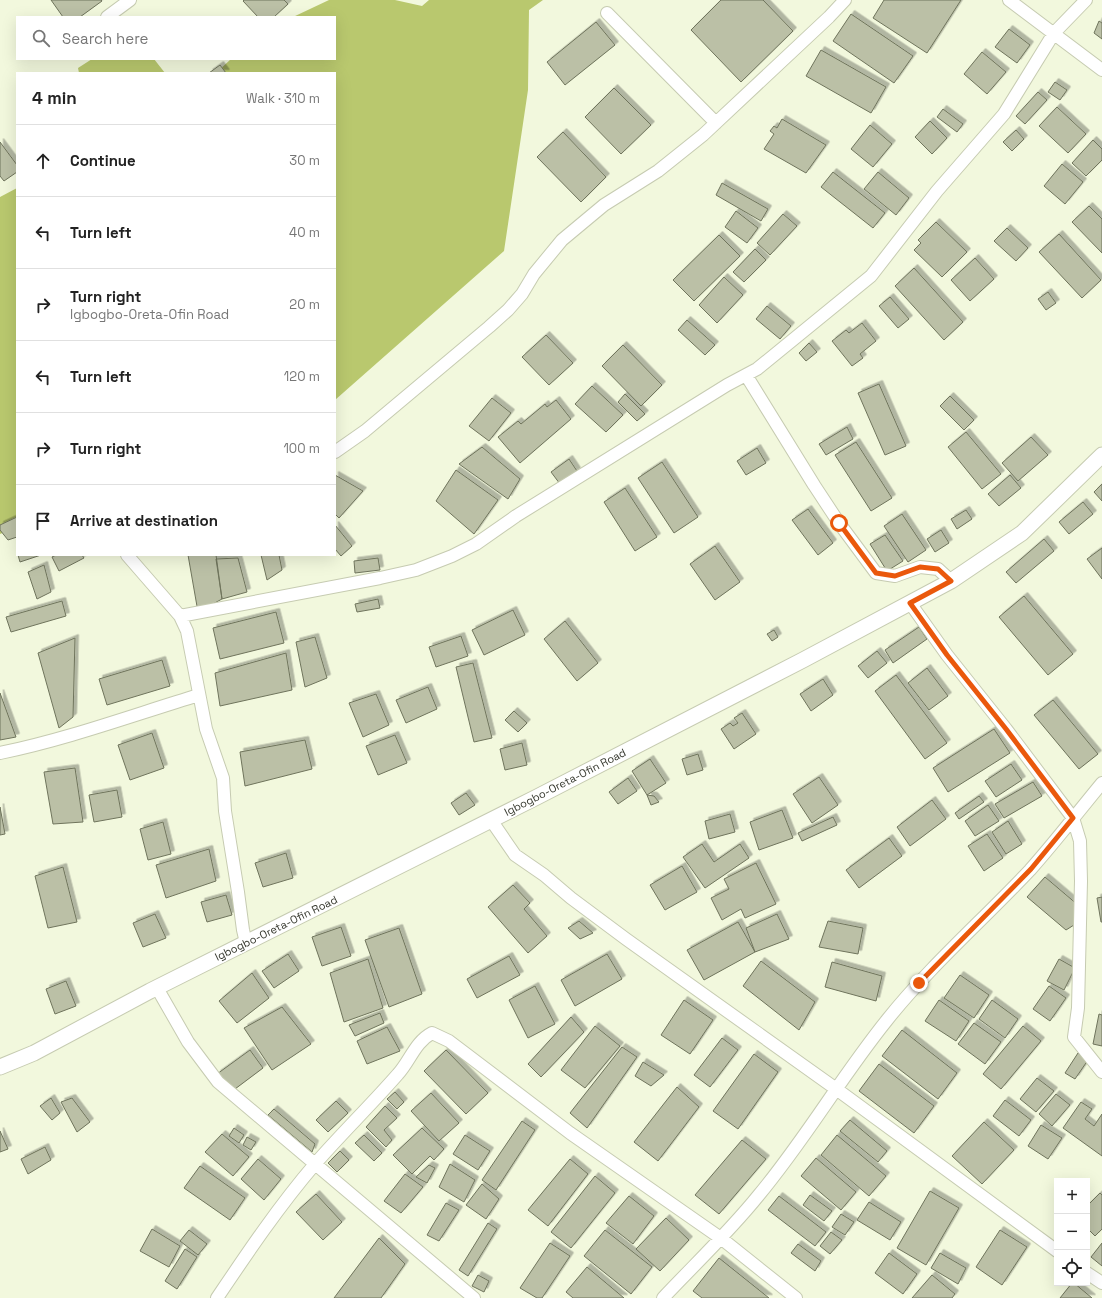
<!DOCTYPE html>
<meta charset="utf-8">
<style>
:root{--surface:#fff;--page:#f6f6f6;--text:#222;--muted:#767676;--line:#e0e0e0}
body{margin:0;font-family:"Space Grotesk",sans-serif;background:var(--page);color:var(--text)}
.controls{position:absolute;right:12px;bottom:12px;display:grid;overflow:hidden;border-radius:0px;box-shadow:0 4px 16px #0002}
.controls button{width:36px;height:36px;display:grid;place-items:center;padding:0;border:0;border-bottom:1px solid var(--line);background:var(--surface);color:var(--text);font:20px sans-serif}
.stop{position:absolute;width:12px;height:12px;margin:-9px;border:3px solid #ea580c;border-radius:50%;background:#fff}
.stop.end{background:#ea580c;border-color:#fff;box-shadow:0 1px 4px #0008}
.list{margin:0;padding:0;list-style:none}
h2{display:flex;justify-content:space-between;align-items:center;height:52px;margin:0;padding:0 16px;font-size:17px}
h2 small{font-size:13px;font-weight:400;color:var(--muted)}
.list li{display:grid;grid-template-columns:26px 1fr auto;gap:12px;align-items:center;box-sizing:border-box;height:72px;padding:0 16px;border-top:1px solid var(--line)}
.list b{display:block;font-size:15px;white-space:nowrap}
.list p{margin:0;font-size:13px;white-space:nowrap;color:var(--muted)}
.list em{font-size:13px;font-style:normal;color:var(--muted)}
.icon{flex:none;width:22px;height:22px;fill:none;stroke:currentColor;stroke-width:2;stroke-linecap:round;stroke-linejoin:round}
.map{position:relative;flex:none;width:1102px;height:1298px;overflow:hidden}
.search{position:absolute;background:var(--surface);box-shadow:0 4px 16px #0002;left:16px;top:16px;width:320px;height:44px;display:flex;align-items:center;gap:10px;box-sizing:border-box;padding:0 14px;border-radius:0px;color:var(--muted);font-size:15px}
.panel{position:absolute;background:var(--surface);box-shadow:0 4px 16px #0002;left:16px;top:72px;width:320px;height:484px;border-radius:0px}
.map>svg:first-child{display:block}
</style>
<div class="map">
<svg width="1102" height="1298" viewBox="0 0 1102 1298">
<defs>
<filter id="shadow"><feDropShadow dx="3.5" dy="-3.5" stdDeviation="0" flood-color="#0004"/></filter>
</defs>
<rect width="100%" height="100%" fill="#f2f8dd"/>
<path fill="#b9c86e" d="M329,0H395L422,6L429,0H543L529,10L528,90L504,251L335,400V73H216L231,59H335V17H293Z
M92,59H154L165,73H79L78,68Z
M17,188V527L0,534V197Z"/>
<path fill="#bbc0a6" stroke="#6f745c" filter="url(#shadow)" d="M51,0H101L102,1L80,17H63Z
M244,0H284L288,4L274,17H258L243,1Z
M721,0H763L793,31L741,82L691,30Z
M884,0H961L927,53L873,18Z
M851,14L913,56L894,83L833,41Z
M1099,21L1102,23V39L1094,33Z
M596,22L615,45L565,85L547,62Z
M1009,29L1030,45L1017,63L995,47Z
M821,50L886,87L871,113L806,76Z
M982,52L1006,72L987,94L964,74Z
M220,65L226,73H209Z
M1055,82L1067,90L1060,100L1048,92Z
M614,88L651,125L621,154L585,117Z
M1038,92L1047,100L1025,124L1016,116Z
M1057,107L1086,134L1068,153L1039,126Z
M943,109L963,124L957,132L937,117Z
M782,119L826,145L806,173L764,149L774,134L770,131L774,126L777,128Z
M930,121L947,138L932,154L915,137Z
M870,125L892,144L873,167L851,149Z
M1016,130L1024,139L1012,151L1003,142Z
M563,132L606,177L581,202L537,157Z
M1093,140L1102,149V160L1086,176L1072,163Z
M0,142L17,165V172L4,181L0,176Z
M1062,164L1083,182L1065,204L1044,186Z
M833,172L885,213L873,228L821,187Z
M878,172L909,198L896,215L864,189Z
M722,183L768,209L761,221L716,195Z
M1089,206L1102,219V253L1072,222Z
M736,211L758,228L747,243L725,227Z
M783,214L797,226L770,255L757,243Z
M936,222L967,252L942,277L914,250L921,243L918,240Z
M1007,228L1028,248L1016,261L994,241Z
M1059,234L1101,280L1082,298L1039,252Z
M719,235L740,256L694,301L673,280Z
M755,249L766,260L744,282L733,272Z
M975,258L994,279L970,301L951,280Z
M914,268L963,322L944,340L895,286Z
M724,277L743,295L717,323L699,305Z
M1048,292L1056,303L1046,310L1038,299Z
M890,297L909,319L898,328L879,306Z
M767,306L791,326L780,339L756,319Z
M687,320L715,345L705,355L678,330Z
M862,323L876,341L860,354L863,358L852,366L832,341L846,330L849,333Z
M546,335L573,363L549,385L522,357Z
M809,343L817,352L806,361L799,353Z
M623,345L662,385L641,406L602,366Z
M879,384L906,446L885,455L858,393Z
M592,386L623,415L606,432L575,404Z
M625,394L645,414L637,421L618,402Z
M950,396L974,420L964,430L940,406Z
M492,398L511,413L489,441L469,426Z
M556,400L571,419L520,463L498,437L518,421L521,424L545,404L547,407Z
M847,427L853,439L826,455L819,444Z
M966,432L1001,474L982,489L948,447Z
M1031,437L1048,455L1018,481L1002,463Z
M856,442L892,498L871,511L835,455Z
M482,447L520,479L508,499L459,464Z
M757,448L766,463L746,475L737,461Z
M569,459L577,471L560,484L551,472Z
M662,462L698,517L674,533L638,478Z
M456,470L498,500L474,534L436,501Z
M335,475L363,491L339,518L335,514Z
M1010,475L1021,488L999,506L988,494Z
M1102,484V501L1094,492Z
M625,488L657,537L635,551L604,502Z
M1083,502L1093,514L1069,534L1059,522Z
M808,509L833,543L818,555L792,520Z
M966,510L972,519L957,529L951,519Z
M902,514L926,550L908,562L884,526Z
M17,517V537L8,540L0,530V525Z
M335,525L352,546L341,556L335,549Z
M941,530L949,543L935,552L927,539Z
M885,535L903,561L887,571L870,544Z
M1044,539L1054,551L1016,583L1006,572Z
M715,546L740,582L715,600L690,564Z
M1102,548V579L1087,559Z
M18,555H41L20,562Z
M56,555H82L84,558L59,571L52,557Z
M188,555H216L222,599L198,612Z
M261,555H279L282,570L267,580Z
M238,558L247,592L222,599L216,559Z
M378,558L380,570L355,573L354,561Z
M44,565L51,592L37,599L28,572Z
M1024,596L1073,654L1048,675L999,617Z
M378,599L380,608L357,612L355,604Z
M62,601L66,616L11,632L6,617Z
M513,610L525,635L484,655L472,630Z
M276,612L284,643L220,659L213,628Z
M565,621L598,663L577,681L544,639Z
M919,627L927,639L893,663L885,650Z
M774,630L778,637L772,641L767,634Z
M461,636L468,656L436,667L429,647Z
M315,637L327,678L305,687L296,642Z
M75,638L73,717L59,728L38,653Z
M877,651L887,663L868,678L858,666Z
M286,653L292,690L220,706L215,673Z
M162,660L170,686L107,705L99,679Z
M473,663L492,738L474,742L456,667Z
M927,668L948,696L929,710L908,683Z
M896,675L947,743L925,759L875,691Z
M823,679L833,695L811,711L800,694Z
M428,687L437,709L406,723L396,700Z
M0,693L16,737L0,740Z
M376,694L389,725L363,737L349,703Z
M1053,700L1098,754L1079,769L1034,715Z
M514,711L527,723L518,732L505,720Z
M742,713L756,734L734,749L721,729L730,723L733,726L738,723L734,718Z
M994,729L1010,753L948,792L933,768Z
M152,733L164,768L130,780L118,745Z
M395,735L407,763L378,775L366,746Z
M305,740L312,769L245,786L240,752Z
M522,743L527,765L505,770L500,749Z
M698,754L703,770L687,775L682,759Z
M650,759L666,783L647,795L632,771Z
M1011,764L1022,780L996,797L985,781Z
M75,768L83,822L53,824L44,772Z
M819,777L838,805L812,823L793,794Z
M628,778L637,791L618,804L609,792Z
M1033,782L1042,796L1004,818L995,804Z
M117,790L122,817L94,822L89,795Z
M466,793L475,805L459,815L451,803Z
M647,795L654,796L659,802L651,805Z
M979,796L984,802L959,819L955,813Z
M932,800L946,819L910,846L897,827Z
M988,805L999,821L975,836L965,821Z
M0,807L5,834L0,835Z
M782,810L793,838L759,850L750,822Z
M730,814L735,832L709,839L705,821Z
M833,817L837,825L802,841L798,833Z
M1008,821L1022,844L1006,854L992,832Z
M163,822L171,854L148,860L140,829Z
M987,834L1003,858L984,871L968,846Z
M889,838L902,856L859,888L846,870Z
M702,844L714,862L740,844L749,858L705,888L683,857Z
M209,849L216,881L166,898L156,865Z
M286,853L293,878L263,887L255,863Z
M756,863L776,904L745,918L741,909L722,920L711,898L729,889L724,879Z
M682,866L697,892L665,910L650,885Z
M63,867L77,922L48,928L35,876Z
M1045,877L1078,905L1074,925L1066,930L1027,897Z
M513,885L530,903L524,909L547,936L528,953L488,907Z
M226,895L232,915L207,922L201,902Z
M1102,897V922H1101L1097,898Z
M155,914L166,938L143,947L133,923Z
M777,914L789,939L755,952L746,928Z
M579,921L593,933L580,939L568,928Z
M828,921L863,928L858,954L819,947Z
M738,922L755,952L704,980L687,950Z
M341,927L351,956L322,966L312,937Z
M399,928L422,994L389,1007L365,940Z
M288,954L299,971L274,988L262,971Z
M607,954L622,979L575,1006L561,980Z
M509,956L520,975L477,998L467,979Z
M368,959L383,1008L344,1022L330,973Z
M1059,959L1075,968L1064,990L1047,981Z
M761,961L815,1002L799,1030L743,986Z
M832,962L882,976L876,1001L825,987Z
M252,973L269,998L237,1023L219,1001Z
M960,975L989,995L974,1018L944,998Z
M66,981L76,1006L55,1014L46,989Z
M535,986L555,1024L528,1038L509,1000Z
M1049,986L1066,998L1050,1021L1033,1009Z
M684,1000L713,1020L690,1054L661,1035Z
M939,1000L969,1021L956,1041L925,1021Z
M992,1000L1018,1019L1005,1038L979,1019Z
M282,1007L311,1044L272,1070L244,1028Z
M380,1013L384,1023L355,1036L349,1025Z
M1099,1014L1102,1015V1046L1093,1044Z
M571,1017L584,1032L541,1077L528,1064Z
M974,1023L1001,1042L985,1064L958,1044Z
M595,1026L620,1046L585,1088L561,1070Z
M1023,1026L1041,1041L1001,1089L983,1074Z
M387,1027L400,1051L367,1064L357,1041Z
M902,1030L957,1073L938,1099L882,1056Z
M722,1038L738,1050L710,1087L694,1075Z
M622,1047L637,1057L587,1128L570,1113Z
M250,1050L263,1068L231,1092L217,1074Z
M446,1050L488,1093L466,1114L424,1071Z
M1078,1053L1088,1060L1075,1079L1065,1073Z
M754,1054L778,1072L738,1129L713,1111Z
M643,1062L664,1075L651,1086L635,1076Z
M879,1064L934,1106L914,1133L859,1091Z
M1037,1078L1054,1091L1036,1112L1020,1099Z
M677,1087L699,1107L658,1161L634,1142Z
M395,1092L404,1102L397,1109L387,1099Z
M431,1093L459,1123L439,1141L411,1111Z
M1056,1094L1070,1105L1052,1126L1039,1114Z
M51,1098L60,1113L52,1120L40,1106Z
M72,1098L90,1122L77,1132L61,1102Z
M1005,1100L1031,1120L1019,1136L993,1116Z
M336,1101L348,1113L328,1132L316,1120Z
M1081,1102L1092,1109L1085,1119L1094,1126L1102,1114V1156L1063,1128Z
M385,1106L397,1118L384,1130L392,1140L386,1147L366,1127Z
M274,1109L315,1144L312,1152L268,1115Z
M850,1120L887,1151L878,1162L840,1131Z
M522,1121L535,1130L496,1190L482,1180Z
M984,1122L1014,1150L982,1184L952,1156Z
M1041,1125L1062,1138L1048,1159L1028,1146Z
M234,1128L244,1135L239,1143L229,1136Z
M422,1128L444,1149L434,1160L430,1156L412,1174L393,1155Z
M0,1131L8,1149L0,1152Z
M222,1134L249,1157L233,1176L205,1152Z
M364,1135L382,1153L374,1161L355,1143Z
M465,1135L490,1151L478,1170L453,1154Z
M837,1135L886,1176L869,1196L821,1155Z
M247,1137L256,1142L251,1150L243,1145Z
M742,1140L766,1159L719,1214L695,1195Z
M45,1147L51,1160L28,1174L21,1159Z
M340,1151L349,1160L337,1172L328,1163Z
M816,1158L856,1192L841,1210L801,1176Z
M258,1159L281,1179L264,1200L241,1179Z
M570,1159L588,1174L548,1226L528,1210Z
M450,1164L475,1180L464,1202L439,1187Z
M429,1165L435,1168L427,1183L416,1177Z
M200,1166L245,1198L230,1220L184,1188Z
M405,1174L423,1187L401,1213L384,1201Z
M595,1176L615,1193L571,1248L551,1232Z
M482,1184L499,1199L486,1219L466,1205Z
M930,1191L959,1208L926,1265L897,1248Z
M1100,1193L1102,1195V1229L1095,1236L1087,1228V1206Z
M316,1194L342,1222L323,1240L296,1212Z
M810,1195L832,1211L824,1221L803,1205Z
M629,1196L654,1216L633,1244L606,1223Z
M779,1196L826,1232L815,1246L768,1210Z
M869,1202L901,1222L890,1240L857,1220Z
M446,1203L459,1210L439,1241L427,1235Z
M841,1214L854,1222L845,1235L832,1227Z
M666,1218L689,1240L660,1271L636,1249Z
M488,1223L497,1229L468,1276L459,1270Z
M152,1229L180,1246L169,1267L140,1251Z
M189,1230L207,1244L198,1255L180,1241Z
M605,1230L652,1267L631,1294L584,1256Z
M1000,1230L1027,1247L1002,1285L976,1267Z
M831,1232L842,1240L830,1254L820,1246Z
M379,1238L405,1264L381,1298H334Z
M550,1243L570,1256L542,1298H537L520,1288Z
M1102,1243V1266L1091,1257Z
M798,1244L821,1261L815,1271L791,1253Z
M185,1249L197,1257L177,1289L165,1281Z
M889,1253L917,1274L903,1294L875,1273Z
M940,1253L966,1268L958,1284L931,1268Z
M719,1258L769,1298H702L693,1291Z
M587,1267L624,1298H573L566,1292Z
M478,1275L489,1281L484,1292L472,1286Z
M932,1275L955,1294L952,1298H912Z
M1072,1283H1074L1092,1298H1060Z"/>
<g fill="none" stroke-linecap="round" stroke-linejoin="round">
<g stroke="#c6cbb1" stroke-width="14">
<path id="minor" d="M1009,0L1102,70
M607,13L716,123
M107,17L130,0
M746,375L814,485L839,523L876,573L895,576L920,567L938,569L951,581
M335,452L365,431L489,327L508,310L522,294L534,274L562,240L604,205L658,171L703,135L829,17L845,0
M127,555L180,616L187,631L206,729L223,778L225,811L238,892L243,930L246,943
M910,603L947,655L1006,729L1073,818L1080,841L1081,881L1078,1008L1074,1037L1102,1072
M180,616L380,578L416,570L452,556L476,544L516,516L727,385L757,369L871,276L937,191L1004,114L1054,33L1086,0
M0,753C68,739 133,715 199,695
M491,820L515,855L544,875L571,898L626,939L839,1091L1057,1251
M157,988L188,1042L218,1082L474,1298
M1087,1273L1102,1283
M217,1298C248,1252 279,1206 315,1164C342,1133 371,1105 398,1074C410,1061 415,1042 432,1033L449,1041L570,1133L722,1239L796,1298
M663,1298C695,1264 729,1232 758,1196C805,1140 841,1077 887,1020C930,966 983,920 1030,870C1055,842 1078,812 1102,783"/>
</g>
<g stroke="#c6cbb1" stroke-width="17">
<path id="tertiary" d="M0,1067L34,1053L150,991L537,797L803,660L951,581L1022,533L1102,455"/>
</g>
<use href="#minor" stroke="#fff" stroke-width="12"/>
<use href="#tertiary" stroke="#fff" stroke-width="15"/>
</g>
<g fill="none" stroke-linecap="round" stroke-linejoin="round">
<path stroke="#ea580c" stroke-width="5" d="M839,523L876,573L895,576L920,567L938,569L951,581L910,603L947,655L1006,729L1073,818L1031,869L919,983"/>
</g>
<g text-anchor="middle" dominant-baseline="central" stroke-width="3.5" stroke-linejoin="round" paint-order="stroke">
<g font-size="11" fill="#34362c" stroke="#fff">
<text transform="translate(565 782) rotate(-27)">Igbogbo-Oreta-Ofin Road</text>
<text transform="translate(276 928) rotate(-26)">Igbogbo-Oreta-Ofin Road</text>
</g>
</g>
</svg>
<div class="controls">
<button>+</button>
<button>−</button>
<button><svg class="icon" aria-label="locate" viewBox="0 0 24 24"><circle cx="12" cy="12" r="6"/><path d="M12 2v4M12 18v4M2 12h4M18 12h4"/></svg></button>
</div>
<div class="stop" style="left:839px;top:523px"></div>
<div class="stop end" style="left:919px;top:983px"></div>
<div class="search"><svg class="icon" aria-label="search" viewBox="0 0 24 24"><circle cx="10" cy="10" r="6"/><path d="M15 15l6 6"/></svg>Search here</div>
<section class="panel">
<h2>4 min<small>Walk · 310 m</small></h2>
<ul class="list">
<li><svg class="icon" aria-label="ahead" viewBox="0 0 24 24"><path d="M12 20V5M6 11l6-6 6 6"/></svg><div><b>Continue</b></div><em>30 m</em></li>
<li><svg class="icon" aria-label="left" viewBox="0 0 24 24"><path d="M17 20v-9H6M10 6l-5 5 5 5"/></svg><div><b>Turn left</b></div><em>40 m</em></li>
<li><svg class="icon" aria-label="right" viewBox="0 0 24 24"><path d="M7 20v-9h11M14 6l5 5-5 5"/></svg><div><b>Turn right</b><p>Igbogbo-Oreta-Ofin Road</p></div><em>20 m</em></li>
<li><svg class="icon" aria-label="left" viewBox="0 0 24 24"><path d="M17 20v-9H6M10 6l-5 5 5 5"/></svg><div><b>Turn left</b></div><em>120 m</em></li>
<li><svg class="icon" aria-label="right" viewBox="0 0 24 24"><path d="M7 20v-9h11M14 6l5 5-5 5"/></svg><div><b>Turn right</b></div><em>100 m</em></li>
<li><svg class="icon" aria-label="arrive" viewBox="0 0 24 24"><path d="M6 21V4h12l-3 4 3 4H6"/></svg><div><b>Arrive at destination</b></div></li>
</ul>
</section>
</div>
